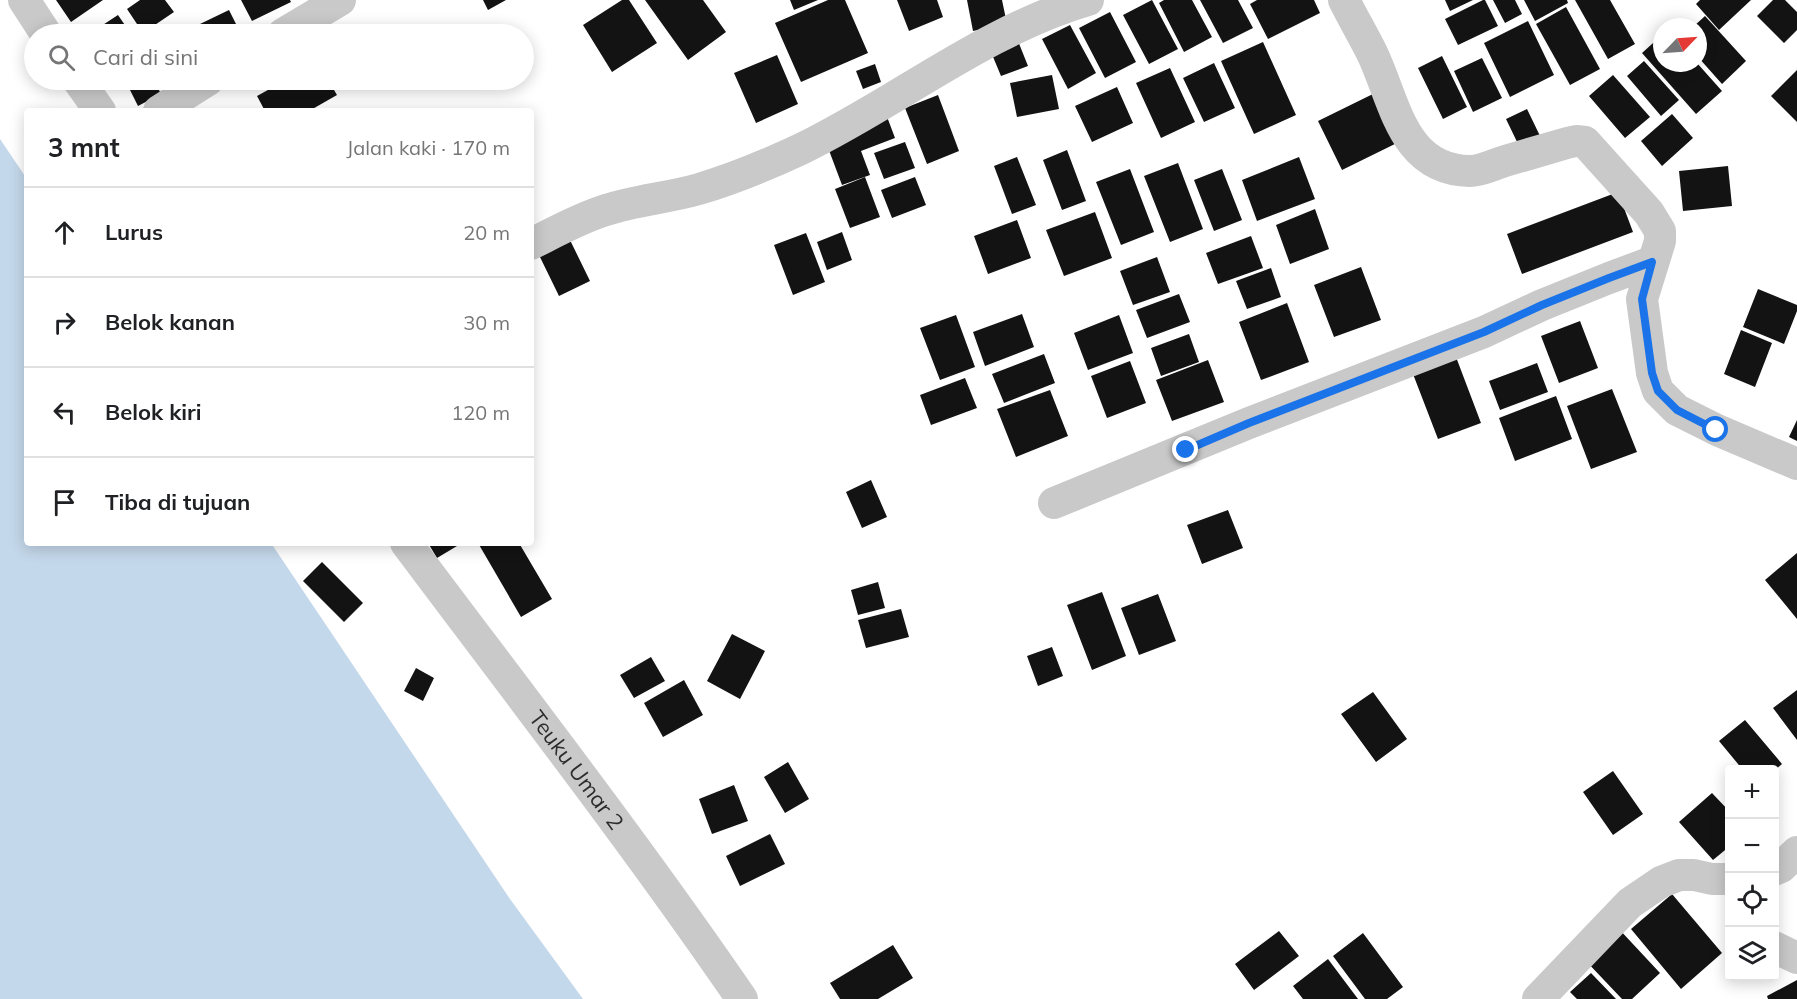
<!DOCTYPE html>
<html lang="id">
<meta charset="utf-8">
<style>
:root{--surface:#fff;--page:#f6f6f6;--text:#202124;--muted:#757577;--line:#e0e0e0}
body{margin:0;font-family:Mulish,sans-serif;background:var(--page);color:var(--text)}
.controls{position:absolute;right:18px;bottom:18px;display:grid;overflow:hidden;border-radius:6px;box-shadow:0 3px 15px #0003}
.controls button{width:54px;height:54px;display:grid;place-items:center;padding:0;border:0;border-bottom:2px solid var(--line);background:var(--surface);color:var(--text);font:30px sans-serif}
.compass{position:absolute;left:1653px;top:18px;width:54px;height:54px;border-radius:50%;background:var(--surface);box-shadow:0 3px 15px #0003;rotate:65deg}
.stop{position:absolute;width:18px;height:18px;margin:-14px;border:4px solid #1a73e8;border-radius:50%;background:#fff}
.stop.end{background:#1a73e8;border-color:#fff;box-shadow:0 2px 6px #0008}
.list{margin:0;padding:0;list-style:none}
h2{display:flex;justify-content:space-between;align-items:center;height:78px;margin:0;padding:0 24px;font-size:26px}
h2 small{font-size:20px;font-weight:400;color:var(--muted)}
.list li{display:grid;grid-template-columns:39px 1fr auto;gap:18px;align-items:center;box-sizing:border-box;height:90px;padding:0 24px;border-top:2px solid var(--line)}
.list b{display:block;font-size:22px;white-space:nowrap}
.list em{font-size:20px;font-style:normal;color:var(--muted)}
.icon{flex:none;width:33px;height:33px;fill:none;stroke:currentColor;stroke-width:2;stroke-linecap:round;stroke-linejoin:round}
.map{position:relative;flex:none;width:1797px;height:999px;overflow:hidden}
.search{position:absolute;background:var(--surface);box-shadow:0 3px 15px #0003;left:24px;top:24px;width:510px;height:66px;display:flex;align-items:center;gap:15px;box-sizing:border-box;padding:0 21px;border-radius:33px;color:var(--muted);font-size:22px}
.panel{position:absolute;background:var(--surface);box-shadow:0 3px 15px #0003;left:24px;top:108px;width:510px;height:438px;border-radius:6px}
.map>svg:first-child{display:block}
</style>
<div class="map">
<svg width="1797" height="999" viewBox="0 0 1797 999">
<rect width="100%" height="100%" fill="#fff"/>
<path fill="#c4d8eb" d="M0,139L27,179V543H271L510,899L583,999H0Z"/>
<path fill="#131313" d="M56,0H103L71,22Z
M140,0H165L174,12L143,33L127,9Z
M241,0H290L291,2L252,21Z
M483,0H506L488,10Z
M622,0H629L657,43L612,72L583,25Z
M645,0H703L726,32L688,60Z
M790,0H818L794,10Z
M828,0H845L868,53L801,82L775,23Z
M897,0H937L943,17L909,31Z
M967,0H1002L1007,24L973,31Z
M1152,0L1178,49L1149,64L1123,15Z
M1164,0H1192L1212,37L1184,52L1159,3Z
M1200,0H1238L1253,28L1223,43Z
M1257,0H1314L1320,13L1268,39L1250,4Z
M1445,0H1473L1450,11Z
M1483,0H1485L1498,26L1458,45L1445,19Z
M1493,0H1515L1522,14L1505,23Z
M1524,0H1567L1568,3L1535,21Z
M1575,0H1610L1635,44L1608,59Z
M1700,0H1751L1719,30L1696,4Z
M1773,0H1785L1797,12V30L1784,43L1757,16Z
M1566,7L1600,69L1570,85L1536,24Z
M229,10L241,34H205L200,24Z
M1110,12L1136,62L1105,78L1079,28Z
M118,15L131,34H89Z
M1705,16L1746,61L1722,84L1698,57V27H1693Z
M1528,21L1554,75L1510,97L1484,43Z
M1070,25L1096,73L1068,89L1042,39Z
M1662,35V63H1697L1722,91L1696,114L1642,53Z
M1018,41L1028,66L1001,76L991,52Z
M1263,42L1296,115L1254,134L1221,61Z
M777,55L798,104L756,123L734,73Z
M1442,56L1467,107L1443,119L1418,68Z
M1482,58L1502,98L1473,112L1454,71Z
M1644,61L1679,100L1661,116L1627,76Z
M1214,63L1235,108L1204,122L1183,78Z
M875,64L881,82L863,89L856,71Z
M1170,68L1195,122L1161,138L1136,83Z
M1797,70V122L1771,96Z
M1052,75L1059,109L1017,117L1010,83Z
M1613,75L1650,117L1625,138L1589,96Z
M125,80H154L161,94L138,106Z
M162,80H187L167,90Z
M286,80H328L337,95L309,111H265L257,96Z
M1117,87L1133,123L1092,142L1075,106Z
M1377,92L1401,141L1342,170L1318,121Z
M938,95L959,151L927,164L905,108Z
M1527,109L1541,138L1520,148L1506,119Z
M886,114L895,138L861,151L870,175L842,185L824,137Z
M1672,114L1693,138L1662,166L1641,141Z
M905,142L915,168L884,179L874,153Z
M1067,150L1086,201L1062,210L1043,160Z
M1017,157L1036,205L1012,214L994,166Z
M1299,157L1315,199L1257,221L1242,180Z
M1178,163L1203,229L1170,242L1144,176Z
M1728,166L1732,206L1683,211L1679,171Z
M1130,169L1154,232L1121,245L1096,182Z
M1222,169L1242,220L1214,231L1194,180Z
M865,177L880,217L850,228L835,189Z
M915,177L926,205L892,218L881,190Z
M1618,192L1633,232L1522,274L1507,234Z
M1315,209L1329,249L1290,264L1276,225Z
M1095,212L1112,258L1064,276L1046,230Z
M1017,220L1031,258L988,274L974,236Z
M842,232L852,260L827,270L817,242Z
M806,233L825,282L793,295L774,245Z
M1251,236L1263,268L1218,284L1206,253Z
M570,240L590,281L559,296L539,255Z
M1157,257L1170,292L1133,305L1120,271Z
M1361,267L1381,320L1334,337L1314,285Z
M1271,268L1281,297L1247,309L1236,281Z
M1758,289L1797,305V311L1784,344L1743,327Z
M1179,294L1190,322L1147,338L1136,310Z
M1287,303L1309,362L1261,380L1239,322Z
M1022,314L1034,347L985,366L973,332Z
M956,315L975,367L940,380L920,328Z
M1119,315L1133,353L1088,370L1074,333Z
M1580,321L1598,368L1559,383L1541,336Z
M1741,330L1772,343L1755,387L1724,374Z
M1189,334L1199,362L1161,376L1151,348Z
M1044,354L1055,383L1004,403L992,374Z
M1456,357L1481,423L1438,439L1413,374Z
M1208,360L1224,402L1172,421L1156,380Z
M1130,361L1146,403L1107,418L1091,376Z
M1537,363L1548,392L1500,410L1489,381Z
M965,378L977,408L931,425L920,395Z
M1612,389L1637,452L1591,469L1567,406Z
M1050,390L1068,436L1016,457L997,409Z
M1556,396L1572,439L1515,461L1499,418Z
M1797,420V441L1789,437Z
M871,480L887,517L862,528L846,492Z
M1228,510L1243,548L1202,564L1187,525Z
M428,543H462L437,558Z
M478,543H519L552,599L521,617Z
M1797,553V619L1765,580Z
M322,562L363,603L344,622L303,581Z
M878,582L885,608L858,615L851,590Z
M1102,592L1126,656L1092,670L1067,605Z
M1158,594L1176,641L1139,655L1121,608Z
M901,609L909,637L866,648L858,620Z
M732,634L765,651L740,699L707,681Z
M1052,647L1063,676L1038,686L1027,656Z
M651,657L665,681L634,698L620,675Z
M416,668L434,678L423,701L404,691Z
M684,680L703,715L663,737L644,703Z
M1797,690V740L1773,708Z
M1373,692L1407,739L1376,762L1341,714Z
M1745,720L1782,764L1775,770H1743L1719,741Z
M788,762L809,799L785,813L764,777Z
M1613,771L1643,814L1613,835L1583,792Z
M734,785L748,821L712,834L699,799Z
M1712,793L1730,812V846L1713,860L1679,822Z
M770,834L785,864L740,886L726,856Z
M1672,894L1722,953L1681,989L1631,929Z
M1618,928L1660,973L1632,999H1622L1585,960Z
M1279,931L1299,956L1254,990L1235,964Z
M1363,933L1403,987L1387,999H1365L1333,956Z
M893,945L913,978L878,999H840L830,983Z
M1328,959L1358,999H1303L1293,986Z
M1591,973L1616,999H1577L1570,992Z
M1797,980V999H1768L1767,996Z"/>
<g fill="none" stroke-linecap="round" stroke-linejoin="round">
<g stroke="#c9c9c9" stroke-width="32">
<path d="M24,0L46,34"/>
<path d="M1344,0C1353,18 1363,35 1372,53C1395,101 1402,170 1470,171C1481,171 1495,164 1505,161C1526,155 1547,149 1567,143L1576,141L1585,142L1649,213L1660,231V241L1642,299L1652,373L1658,391L1677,410L1717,430L1797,464"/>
<path d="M283,34L340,0"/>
<path d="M78,80L100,111"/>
<path d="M159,111L208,80"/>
<path d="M531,244C555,232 580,218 606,210C636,200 668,198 699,189C733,179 769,164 801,149C898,102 983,31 1088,0"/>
<path d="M1054,503L1249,423L1484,332L1542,305L1609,278L1652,262"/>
<path id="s1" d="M406,543C519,694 635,843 742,999"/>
<path d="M1774,870L1781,867L1797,852"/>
<path d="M1774,947L1797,958"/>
<path d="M1538,999L1630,903L1661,882L1679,875H1694L1712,879H1730"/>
</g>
</g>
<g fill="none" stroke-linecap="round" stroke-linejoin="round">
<path stroke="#1a73e8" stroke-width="8" d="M1186,450L1249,423L1484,332L1542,305L1609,278L1652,262L1642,299L1652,373L1658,391L1677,410L1716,430"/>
</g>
<g text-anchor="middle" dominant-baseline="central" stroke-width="6" stroke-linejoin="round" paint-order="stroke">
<g font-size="22" fill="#2c2c2c" stroke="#fff">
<text stroke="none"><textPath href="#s1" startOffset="284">Teuku Umar 2</textPath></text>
</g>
</g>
</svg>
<div class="controls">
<button>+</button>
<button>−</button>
<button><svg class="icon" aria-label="locate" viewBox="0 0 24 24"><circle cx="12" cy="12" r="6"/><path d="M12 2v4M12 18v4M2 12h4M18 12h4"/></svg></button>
<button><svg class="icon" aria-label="layers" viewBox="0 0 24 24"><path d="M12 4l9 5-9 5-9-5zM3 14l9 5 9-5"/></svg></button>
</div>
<svg class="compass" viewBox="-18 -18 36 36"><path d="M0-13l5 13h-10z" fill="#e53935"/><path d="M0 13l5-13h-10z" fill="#757577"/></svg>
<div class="stop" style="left:1716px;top:430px"></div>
<div class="stop end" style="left:1186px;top:450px"></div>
<div class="search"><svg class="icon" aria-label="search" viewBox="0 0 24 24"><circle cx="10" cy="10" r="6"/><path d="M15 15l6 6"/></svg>Cari di sini</div>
<section class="panel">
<h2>3 mnt<small>Jalan kaki · 170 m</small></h2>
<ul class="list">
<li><svg class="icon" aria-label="ahead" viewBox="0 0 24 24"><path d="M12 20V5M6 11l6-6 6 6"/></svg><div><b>Lurus</b></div><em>20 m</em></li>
<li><svg class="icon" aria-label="right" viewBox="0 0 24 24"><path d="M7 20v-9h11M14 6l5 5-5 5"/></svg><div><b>Belok kanan</b></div><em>30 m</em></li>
<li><svg class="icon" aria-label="left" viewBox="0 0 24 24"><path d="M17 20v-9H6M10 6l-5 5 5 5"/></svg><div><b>Belok kiri</b></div><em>120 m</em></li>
<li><svg class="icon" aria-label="arrive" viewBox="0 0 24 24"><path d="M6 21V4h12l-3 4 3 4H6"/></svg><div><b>Tiba di tujuan</b></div></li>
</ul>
</section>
</div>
